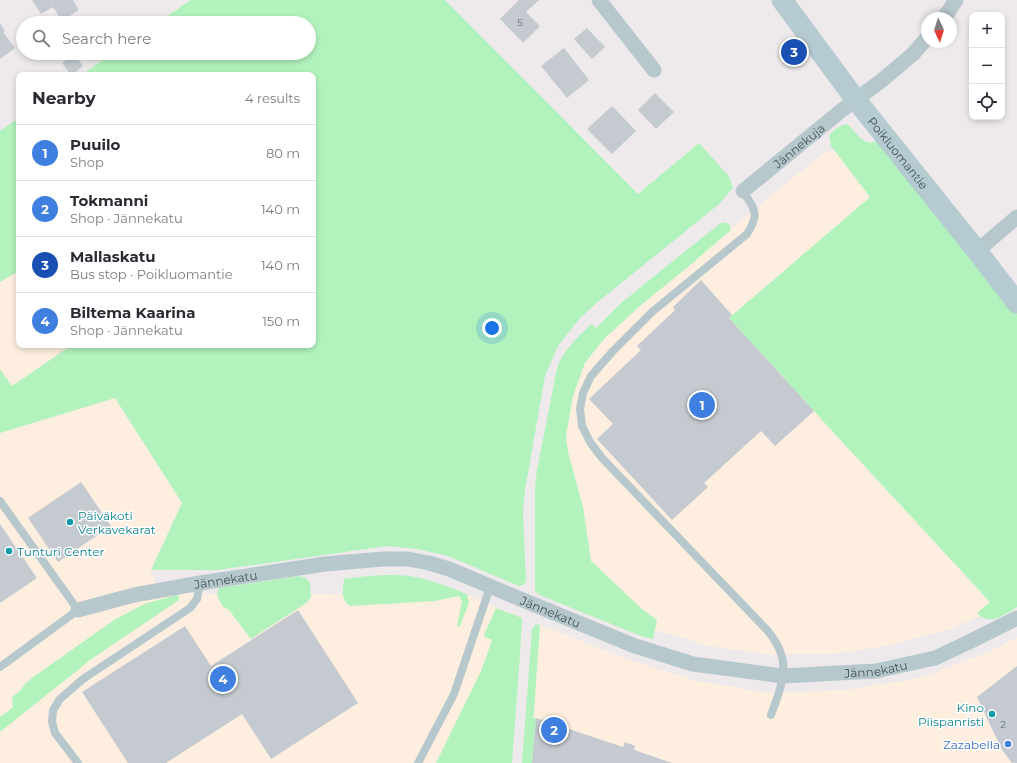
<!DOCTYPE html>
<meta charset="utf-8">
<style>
:root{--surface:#fff;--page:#f7f7f7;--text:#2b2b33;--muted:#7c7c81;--line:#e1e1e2;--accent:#1a5f87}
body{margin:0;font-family:Montserrat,sans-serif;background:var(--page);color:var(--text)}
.controls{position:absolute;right:12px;top:12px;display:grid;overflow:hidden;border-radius:8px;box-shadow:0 2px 6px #0003}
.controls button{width:36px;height:36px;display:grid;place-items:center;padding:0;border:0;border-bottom:1px solid var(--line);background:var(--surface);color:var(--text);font:20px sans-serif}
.compass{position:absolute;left:921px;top:12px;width:36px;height:36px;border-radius:50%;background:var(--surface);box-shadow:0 2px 6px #0003;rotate:176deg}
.you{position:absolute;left:492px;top:328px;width:14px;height:14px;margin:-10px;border:3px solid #fff;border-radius:50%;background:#1a73e8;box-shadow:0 0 0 6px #1a73e833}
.badge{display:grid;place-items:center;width:26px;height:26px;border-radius:50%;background:var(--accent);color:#fff;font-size:13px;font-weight:700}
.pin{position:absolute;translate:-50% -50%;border:2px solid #fff;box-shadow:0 1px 4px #0006}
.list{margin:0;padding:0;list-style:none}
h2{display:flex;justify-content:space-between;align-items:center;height:52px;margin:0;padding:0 16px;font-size:17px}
h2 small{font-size:13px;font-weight:400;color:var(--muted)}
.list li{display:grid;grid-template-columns:26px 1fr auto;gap:12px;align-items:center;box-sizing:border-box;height:56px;padding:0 16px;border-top:1px solid var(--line)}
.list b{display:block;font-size:15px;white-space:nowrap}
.list p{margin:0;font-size:13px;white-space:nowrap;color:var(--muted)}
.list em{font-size:13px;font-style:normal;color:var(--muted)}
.icon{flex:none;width:22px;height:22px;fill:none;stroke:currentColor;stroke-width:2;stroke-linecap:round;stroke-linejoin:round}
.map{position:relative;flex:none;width:1017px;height:763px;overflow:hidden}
.search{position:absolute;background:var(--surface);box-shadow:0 2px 6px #0003;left:16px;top:16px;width:300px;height:44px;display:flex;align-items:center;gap:10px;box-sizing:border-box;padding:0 14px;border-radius:22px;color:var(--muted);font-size:15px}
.panel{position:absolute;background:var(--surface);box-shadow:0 2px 6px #0003;left:16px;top:72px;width:300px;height:276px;border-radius:8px}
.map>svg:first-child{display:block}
</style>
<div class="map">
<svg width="1017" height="763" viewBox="0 0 1017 763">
<rect width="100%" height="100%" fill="#eeeaeb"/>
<path fill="#fdeedf" d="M826,151L863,154L996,609L953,628L888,646L830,654L773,655L709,646L636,624L542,585L551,482L579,366L604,333Z
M19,271V345H72L12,386L0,369V282Z
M115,398L182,503L151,570L160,593L393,595L444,585L520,617L506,763H0V433Z
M539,624L621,657L693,680L768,693L845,690L920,678L991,651L1017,637V763H528Z"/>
<path fill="#b2f3bd" d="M191,0H445L638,194L699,143L728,175L731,182L733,188L718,205L599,301L580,318L558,346L545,376L525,490L523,512L526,581L523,585L519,586L448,556L418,549L387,546L218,570H151L182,503L115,398L0,433V369L12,386L72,345H313V75H81L113,53H309V23H157Z
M19,118V271L0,282V131Z
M847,124C860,135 863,149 882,139L966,246L1017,314V607C1004,615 990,627 977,613L990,602L822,420L814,411L729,318L870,197L831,146L829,135L838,127Z
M722,222L729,224L731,230L689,266L640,306L604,339L585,363L573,396L566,436L568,452L583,507L591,561L642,609L657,620L653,639L641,636L542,596L537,593L535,590V487L537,470L557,368C564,349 577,338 591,324L596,328L621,303L683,253Z
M388,575C402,575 415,576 428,580C442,584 454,589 467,594L469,603L460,626L458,627L457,626L462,601L459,596L435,601L350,606C340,599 343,590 344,579L367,576Z
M299,576L306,578L310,583L311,597L306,603L251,639L229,610L222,606L217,595L219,588Z
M176,595L179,596V600L93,658L0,732V717L13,707L12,697L21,690L25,684L32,678L114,620L144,604Z
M496,608L522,618L520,656L512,763H436L481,671L492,640L485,637L484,635Z
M539,624L540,626L534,712L533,718H536L532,763H522L532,629L535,625Z"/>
<path fill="#c4cacf" d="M32,0H73L79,10L62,21L53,7L41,14Z
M519,0H539L526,12L540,26L523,43L500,19Z
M0,23L5,31L3,32L15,48L0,59Z
M587,28L605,47L592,59L574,39Z
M564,48L589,80L567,98L541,66Z
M74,54L83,66L71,75L62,63Z
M655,93L674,112L656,129L638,110Z
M612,106L636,131L612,154L587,129Z
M701,280L732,315L729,318L814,411L775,446L761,431L704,483L708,487L672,520L597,439L613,424L589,399L641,350L637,346L675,310L673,307Z
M81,482L111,526L58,562L28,518Z
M0,524L37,578L0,603Z
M298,610L358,703L271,759L242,714L166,763H128L82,692L185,626L211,666Z
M1017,666V763H1012L1002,750L977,697Z
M536,718L623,747L625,742L635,746L634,750L672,763H532Z"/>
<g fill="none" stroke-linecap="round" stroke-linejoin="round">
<path stroke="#b7c8cd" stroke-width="8" d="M743,191C755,211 760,213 747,234L652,312L613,351L591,376L583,393L580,409L582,426L590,442L602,458L767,630C772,636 777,643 780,651C789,672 778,695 771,715
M0,501L78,610L0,667
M78,763L55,733L52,722L53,710L60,699L83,679L190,608L197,599L200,583
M418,763L454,694L490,587"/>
<g stroke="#b7c8cd" stroke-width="15">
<path d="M599,0L654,70"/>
<path d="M944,18L956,0"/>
<path id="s1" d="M743,191L842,110L881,81L913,54L927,38"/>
<path d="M977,251L1017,217"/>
<path id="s2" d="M78,610L134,595L200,583L325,564L383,559H408L429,563L449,569L530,603L635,646L693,664L783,676L876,671L935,658L969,642L1017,618"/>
</g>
<path stroke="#b6cad2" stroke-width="21" id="s3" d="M782,0L856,100L977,251L1017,303"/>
</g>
<g fill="#0f9aa8" stroke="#fff" stroke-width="1.5">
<circle cx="70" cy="522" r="4"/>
<circle cx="9" cy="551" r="4"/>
<circle cx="992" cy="714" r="4"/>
</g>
<circle fill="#3f7fe0" stroke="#fff" stroke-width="1.5" cx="1008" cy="744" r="4"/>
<g text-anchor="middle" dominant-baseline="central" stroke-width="3" stroke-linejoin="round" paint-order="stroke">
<g font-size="10" fill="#627277">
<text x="520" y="22">5</text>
<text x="1003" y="724">2</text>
</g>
<g font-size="12" fill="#42545a" stroke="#fff">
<text stroke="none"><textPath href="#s1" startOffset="72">Jännekuja</textPath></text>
<text stroke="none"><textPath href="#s3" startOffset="192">Poikluomantie</textPath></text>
<text stroke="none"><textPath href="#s2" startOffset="151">Jännekatu</textPath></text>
<text stroke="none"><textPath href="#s2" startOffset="487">Jännekatu</textPath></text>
<text stroke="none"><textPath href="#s2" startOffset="823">Jännekatu</textPath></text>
</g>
<g font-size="12" fill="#0d838f" stroke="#fff" text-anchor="start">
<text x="78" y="515">Päiväkoti<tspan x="78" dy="14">Verkavekarat</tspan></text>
<text x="17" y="551">Tunturi Center</text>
<text x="984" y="707" text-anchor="end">Kino<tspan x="984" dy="14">Piispanristi</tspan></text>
</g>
<g font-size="12" fill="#366cbe" stroke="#fff" text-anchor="end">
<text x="1000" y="744">Zazabella</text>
</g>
</g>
</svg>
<div class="controls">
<button>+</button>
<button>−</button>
<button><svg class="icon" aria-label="locate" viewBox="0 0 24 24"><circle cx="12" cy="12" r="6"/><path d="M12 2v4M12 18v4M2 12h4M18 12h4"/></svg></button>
</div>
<svg class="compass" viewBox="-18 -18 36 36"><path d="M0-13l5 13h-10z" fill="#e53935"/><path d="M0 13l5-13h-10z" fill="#7c7c81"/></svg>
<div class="you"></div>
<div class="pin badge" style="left:702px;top:405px;background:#3f7fe0">1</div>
<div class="pin badge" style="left:554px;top:730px;background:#3f7fe0">2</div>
<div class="pin badge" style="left:794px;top:52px;background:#1a4fb4">3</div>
<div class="pin badge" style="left:223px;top:679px;background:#3f7fe0">4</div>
<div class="search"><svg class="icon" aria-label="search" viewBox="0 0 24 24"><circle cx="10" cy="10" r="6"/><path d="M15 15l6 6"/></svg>Search here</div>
<section class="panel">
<h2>Nearby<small>4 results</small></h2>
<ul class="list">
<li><span class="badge" style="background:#3f7fe0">1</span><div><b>Puuilo</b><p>Shop</p></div><em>80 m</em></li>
<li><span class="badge" style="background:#3f7fe0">2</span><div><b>Tokmanni</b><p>Shop · Jännekatu</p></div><em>140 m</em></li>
<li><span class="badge" style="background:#1a4fb4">3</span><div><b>Mallaskatu</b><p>Bus stop · Poikluomantie</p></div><em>140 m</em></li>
<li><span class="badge" style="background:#3f7fe0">4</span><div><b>Biltema Kaarina</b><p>Shop · Jännekatu</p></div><em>150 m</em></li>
</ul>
</section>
</div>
